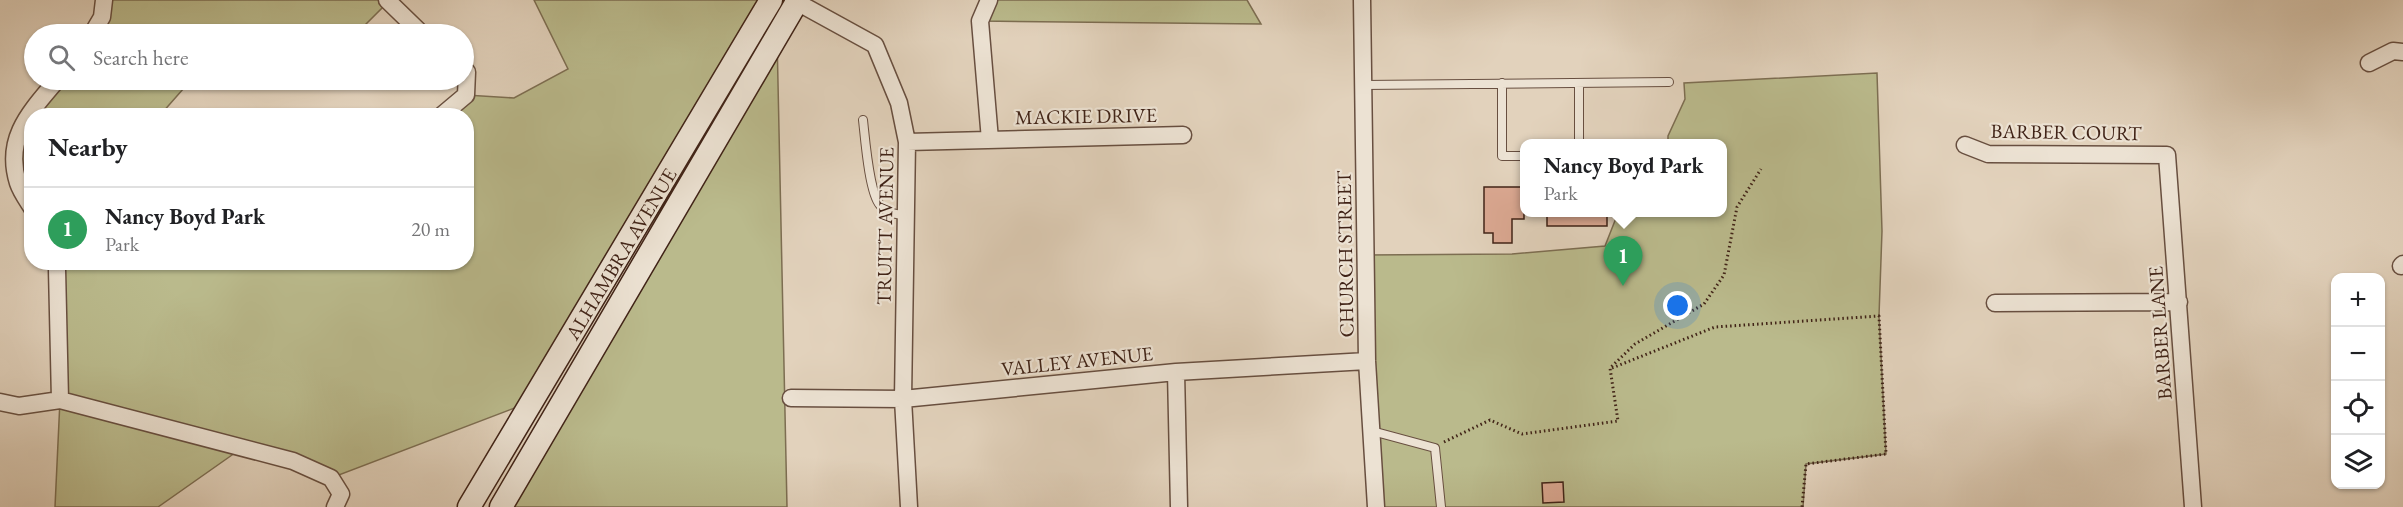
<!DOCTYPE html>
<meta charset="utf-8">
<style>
:root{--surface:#fff;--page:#f6f6f6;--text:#202124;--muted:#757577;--line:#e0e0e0;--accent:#7c3aed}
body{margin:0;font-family:"EB Garamond",serif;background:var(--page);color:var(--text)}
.controls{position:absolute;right:18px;bottom:18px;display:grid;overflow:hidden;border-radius:12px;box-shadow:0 2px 4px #0004}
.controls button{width:54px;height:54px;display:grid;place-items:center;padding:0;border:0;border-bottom:2px solid var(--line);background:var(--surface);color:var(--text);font:30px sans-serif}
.you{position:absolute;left:1678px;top:306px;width:21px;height:21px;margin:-15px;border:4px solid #fff;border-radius:50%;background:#1a73e8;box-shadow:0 0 0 9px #1a73e833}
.badge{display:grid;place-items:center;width:39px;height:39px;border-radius:50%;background:var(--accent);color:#fff;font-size:20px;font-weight:700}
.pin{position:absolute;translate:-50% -50px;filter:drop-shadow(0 2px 3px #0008)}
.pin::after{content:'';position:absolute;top:32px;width:21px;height:18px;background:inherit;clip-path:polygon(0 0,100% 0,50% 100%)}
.popup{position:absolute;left:1520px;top:139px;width:207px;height:78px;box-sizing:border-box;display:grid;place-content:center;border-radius:12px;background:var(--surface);filter:drop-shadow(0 2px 4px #0005);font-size:20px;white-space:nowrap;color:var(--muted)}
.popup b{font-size:22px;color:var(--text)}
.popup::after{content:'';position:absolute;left:50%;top:100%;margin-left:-12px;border:12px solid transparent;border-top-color:var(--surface)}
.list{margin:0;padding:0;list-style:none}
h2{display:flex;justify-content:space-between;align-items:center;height:78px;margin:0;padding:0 24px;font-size:26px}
h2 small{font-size:20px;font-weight:400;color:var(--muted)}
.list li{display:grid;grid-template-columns:39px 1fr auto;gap:18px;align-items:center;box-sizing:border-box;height:84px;padding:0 24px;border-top:2px solid var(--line)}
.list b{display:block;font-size:22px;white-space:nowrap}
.list p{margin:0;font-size:20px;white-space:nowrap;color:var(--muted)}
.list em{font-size:20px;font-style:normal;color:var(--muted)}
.icon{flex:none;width:33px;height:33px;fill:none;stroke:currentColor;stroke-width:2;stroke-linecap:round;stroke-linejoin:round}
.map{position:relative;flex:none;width:2403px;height:507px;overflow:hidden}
.search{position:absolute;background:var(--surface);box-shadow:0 2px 4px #0004;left:24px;top:24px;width:450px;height:66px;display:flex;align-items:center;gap:15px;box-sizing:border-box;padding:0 21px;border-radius:33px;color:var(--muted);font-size:22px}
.panel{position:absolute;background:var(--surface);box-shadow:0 2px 4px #0004;left:24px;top:108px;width:450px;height:162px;border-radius:24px}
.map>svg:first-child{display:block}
</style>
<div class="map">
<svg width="2403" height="507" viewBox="0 0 2403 507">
<rect width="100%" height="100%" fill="#e2d2bc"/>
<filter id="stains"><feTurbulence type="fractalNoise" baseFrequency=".00333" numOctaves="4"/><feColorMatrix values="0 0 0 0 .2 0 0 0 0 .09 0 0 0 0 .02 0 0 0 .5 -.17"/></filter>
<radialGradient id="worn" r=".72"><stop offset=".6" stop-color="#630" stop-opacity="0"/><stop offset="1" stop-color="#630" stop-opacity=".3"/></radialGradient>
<path fill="#baba8c" stroke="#7d6e52" stroke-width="1.5" d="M104,0H387L388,2L356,34H92Z
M534,0H771L533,401L331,478L242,448L158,507H55L60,400L55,263L466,262V116L441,115L466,95L514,98L568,69Z
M989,0H1247L1261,24L980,21Z
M777,36L787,507H501Z
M1877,73L1882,231L1879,316L1886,454L1806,464L1803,507H1376L1366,255L1512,254L1605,246L1618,213L1722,212V144L1668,143V136L1685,99L1684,83Z
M57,80H191L162,113L164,115L32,116L31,208L18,184L25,118Z"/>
<path fill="#dca993" stroke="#402317" stroke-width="1.5" d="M1484,187H1524V219H1512V243H1493V233H1484Z
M1547,213H1607V226H1547Z
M1563,482L1564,502L1543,503L1542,483Z"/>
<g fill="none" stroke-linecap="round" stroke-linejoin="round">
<g stroke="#684f40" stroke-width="10">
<path id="lane" d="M1502,83V156H1524
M1363,85L1669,82
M863,120C865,137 869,193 880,205C886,213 897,214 906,216
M1579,144V83
M1372,431L1435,448L1441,507"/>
</g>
<g stroke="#684f40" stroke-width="19">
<path id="street" d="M387,0L422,34
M793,0L875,45L899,103L907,142L903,399L909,507
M989,0L980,21L990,140
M1362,0L1367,361L1376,507
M92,34L102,17L104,0
M2369,63L2393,51L2403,52
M441,116L466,95L467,72L464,69
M907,142L1183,135
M1965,145L1988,154L2167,155L2193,507
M32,208C27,200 21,192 18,183C4,138 30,112 57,80
M55,262L57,269L60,400
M2401,266L2403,264
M1995,303L2179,302
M1176,372L1179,507
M791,398L903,399L1176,372L1367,361
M0,402L19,406L60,400L293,461L331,478L341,494L335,507"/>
</g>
<g stroke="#402317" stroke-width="25">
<path id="secondary" d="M469,507L771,0
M501,507L798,0"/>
</g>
<path stroke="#402317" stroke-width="3" stroke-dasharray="1.5 3" stroke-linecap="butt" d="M1612,368L1715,327L1879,316L1886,454L1806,464L1802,507
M1444,442L1490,420L1522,434L1618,421L1610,368L1635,344L1704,304L1724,275L1737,207L1761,169"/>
<use href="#lane" stroke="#ece2d3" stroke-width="8"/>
<use href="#street" stroke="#ece2d3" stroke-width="16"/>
<use href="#secondary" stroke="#ece2d3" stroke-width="22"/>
</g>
<g text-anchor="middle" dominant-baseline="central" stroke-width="4.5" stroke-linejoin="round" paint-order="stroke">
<g font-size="20" fill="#402317" stroke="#ece2d3">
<text transform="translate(1086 116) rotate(-1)">MACKIE DRIVE</text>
<text transform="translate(2066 132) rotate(1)">BARBER COURT</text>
<text transform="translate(885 226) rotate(-89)">TRUITT AVENUE</text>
<text transform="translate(621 254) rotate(-59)">ALHAMBRA AVENUE</text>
<text transform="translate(1345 254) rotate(-91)">CHURCH STREET</text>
<text transform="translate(2160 333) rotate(-94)">BARBER LANE</text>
<text transform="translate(1077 361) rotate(-6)">VALLEY AVENUE</text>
</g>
</g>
<rect width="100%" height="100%" filter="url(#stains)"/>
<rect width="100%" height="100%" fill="url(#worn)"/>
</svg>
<div class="controls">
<button>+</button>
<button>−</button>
<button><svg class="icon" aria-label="locate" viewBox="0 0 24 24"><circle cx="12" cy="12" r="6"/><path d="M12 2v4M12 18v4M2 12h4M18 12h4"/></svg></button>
<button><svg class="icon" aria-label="layers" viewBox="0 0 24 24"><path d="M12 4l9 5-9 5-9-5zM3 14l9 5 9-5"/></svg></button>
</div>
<div class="you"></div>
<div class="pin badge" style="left:1623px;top:286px;background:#2e9e5b">1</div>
<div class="popup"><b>Nancy Boyd Park</b>Park</div>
<div class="search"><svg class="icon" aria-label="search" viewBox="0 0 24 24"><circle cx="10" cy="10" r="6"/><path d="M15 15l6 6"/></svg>Search here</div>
<section class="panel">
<h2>Nearby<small></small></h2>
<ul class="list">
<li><span class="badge" style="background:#2e9e5b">1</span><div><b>Nancy Boyd Park</b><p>Park</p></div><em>20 m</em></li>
</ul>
</section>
</div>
